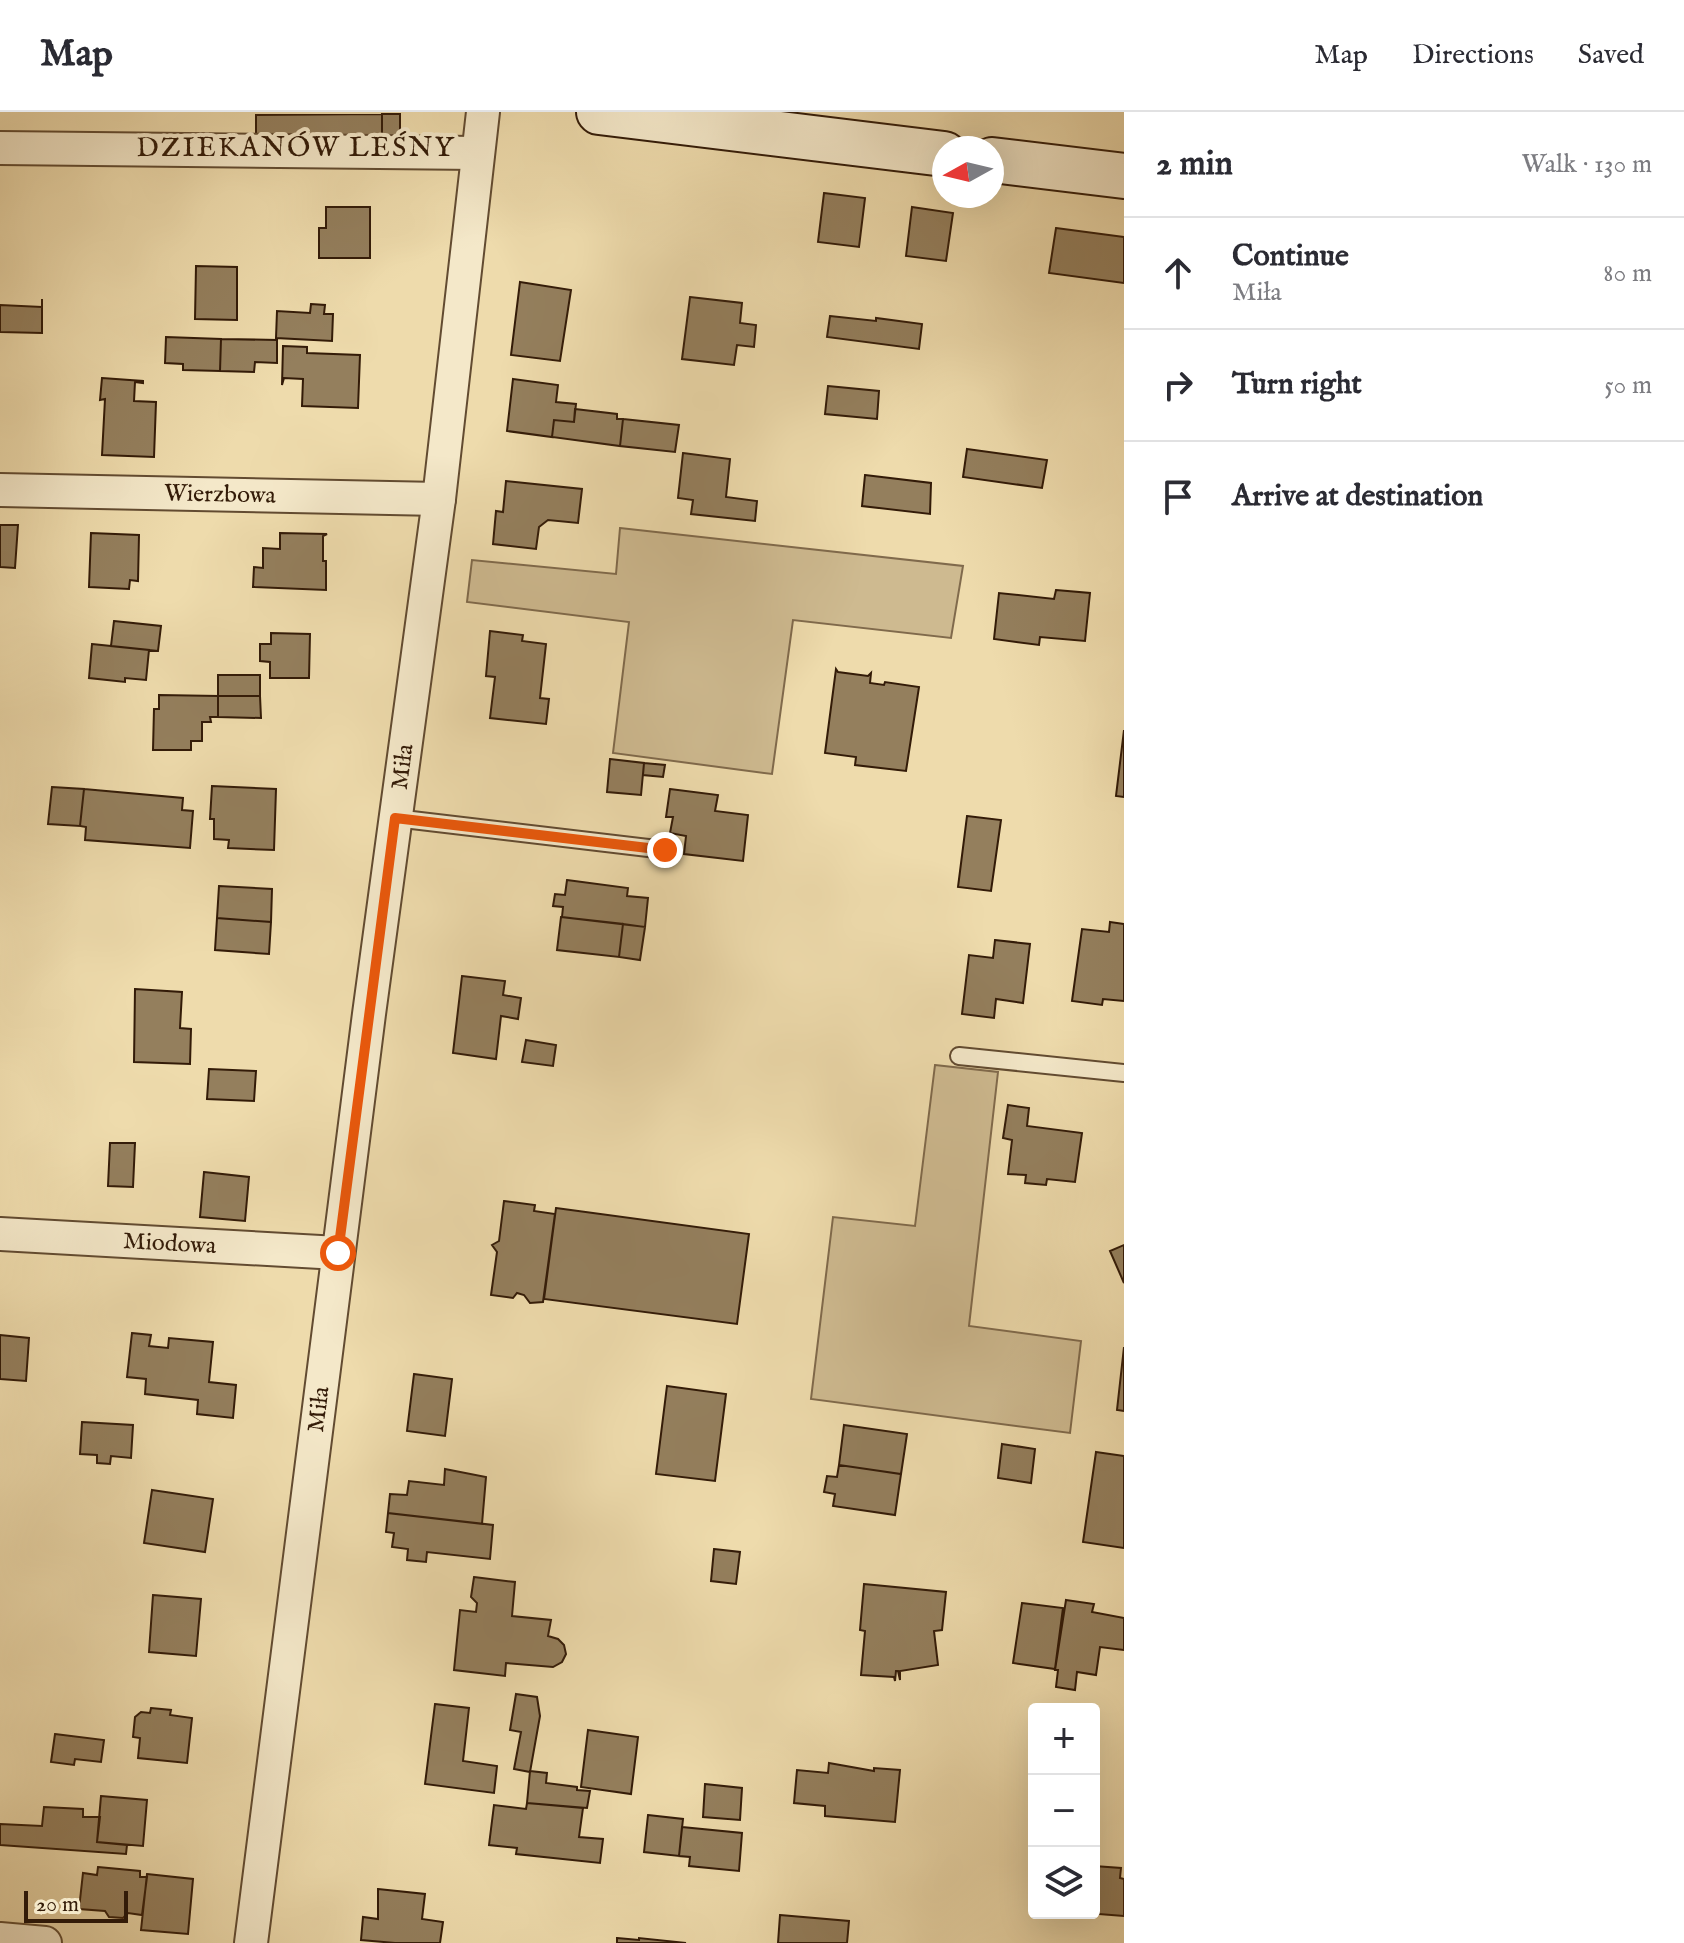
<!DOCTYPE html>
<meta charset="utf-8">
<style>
:root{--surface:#fff;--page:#f7f7f7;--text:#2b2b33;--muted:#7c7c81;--line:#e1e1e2}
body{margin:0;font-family:"IM FELL English",serif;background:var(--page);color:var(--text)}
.controls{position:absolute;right:24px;bottom:24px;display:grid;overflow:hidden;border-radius:8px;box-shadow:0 8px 32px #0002}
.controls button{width:72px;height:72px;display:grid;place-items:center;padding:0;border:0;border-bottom:2px solid var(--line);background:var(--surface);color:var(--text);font:40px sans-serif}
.compass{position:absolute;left:932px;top:24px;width:72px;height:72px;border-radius:50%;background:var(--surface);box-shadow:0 8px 32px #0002;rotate:262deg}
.scale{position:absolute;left:24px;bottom:20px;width:104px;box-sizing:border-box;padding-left:8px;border:4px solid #331b08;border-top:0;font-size:22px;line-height:28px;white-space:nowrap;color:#331b08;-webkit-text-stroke:6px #f4e8c9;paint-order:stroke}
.stop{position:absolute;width:24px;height:24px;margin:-18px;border:6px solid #ea580c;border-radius:50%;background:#fff}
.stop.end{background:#ea580c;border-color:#fff;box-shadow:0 2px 8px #0008}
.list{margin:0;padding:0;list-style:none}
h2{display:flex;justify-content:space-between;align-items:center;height:104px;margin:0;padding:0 32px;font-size:34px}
h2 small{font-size:26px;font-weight:400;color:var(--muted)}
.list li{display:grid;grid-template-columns:52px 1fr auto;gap:24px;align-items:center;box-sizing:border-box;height:112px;padding:0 32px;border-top:2px solid var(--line)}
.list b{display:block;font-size:30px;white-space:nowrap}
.list p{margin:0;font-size:26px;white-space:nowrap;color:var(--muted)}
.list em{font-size:26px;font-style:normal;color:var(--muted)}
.icon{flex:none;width:44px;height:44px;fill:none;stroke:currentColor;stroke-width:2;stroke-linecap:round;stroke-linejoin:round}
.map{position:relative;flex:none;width:1124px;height:1831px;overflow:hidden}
header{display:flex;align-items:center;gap:48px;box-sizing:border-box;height:112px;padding:0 40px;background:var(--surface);border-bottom:2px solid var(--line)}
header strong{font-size:38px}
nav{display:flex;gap:44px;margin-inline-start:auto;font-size:28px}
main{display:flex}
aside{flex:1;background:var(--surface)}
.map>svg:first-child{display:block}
</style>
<header>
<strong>Map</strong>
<nav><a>Map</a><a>Directions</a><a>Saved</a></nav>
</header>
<main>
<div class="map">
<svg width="1124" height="1831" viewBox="0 0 1124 1831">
<rect width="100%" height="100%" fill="#eedbac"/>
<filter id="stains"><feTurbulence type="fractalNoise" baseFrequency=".0025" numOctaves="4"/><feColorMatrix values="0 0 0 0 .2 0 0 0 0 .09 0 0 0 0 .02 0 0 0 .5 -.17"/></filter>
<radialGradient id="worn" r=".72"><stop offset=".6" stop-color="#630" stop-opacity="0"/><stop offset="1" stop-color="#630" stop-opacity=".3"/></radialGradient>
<path fill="#ceba90" stroke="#806a4c" stroke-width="2" d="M620,416L963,454L951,526L793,508L772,662L613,641L629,510L467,490L472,448L616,462Z
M935,953L998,960L969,1214L1081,1229L1070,1321L811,1287L833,1105L915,1114Z"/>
<path fill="#947f5d" stroke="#331b08" stroke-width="2" d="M382,2V31L256,30V3Z
M382,2H400V31H382Z
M824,81L865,86L859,135L818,130Z
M326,95H370V146H319V116H326Z
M912,95L953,101L946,149L906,144Z
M1056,116L1124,125V171L1049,161Z
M196,154L237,155V208L195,207Z
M520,170L571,178L560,249L511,243Z
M690,185L742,191L740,211L756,213L754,235L737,233L734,253L682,247Z
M42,187V221L0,220V193L42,195Z
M311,192L325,193L324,202H333L332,229L276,226L277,199L310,201Z
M830,204L876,209V206L922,212L919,237L827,225Z
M166,225L221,227L220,259L183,258V252L165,251Z
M221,227L277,228V251L255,250L254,260L220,259Z
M283,234L307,235V241L360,243L358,296L302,294L303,267L284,266L282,273Z
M102,266L143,269V271L135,270L134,289L156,290L154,345L102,343L105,287L100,288Z
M513,267L558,273L556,290L576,292L574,310L554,308L552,325L507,319Z
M828,274L879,279L877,307L825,302Z
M575,297L617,302V307H623L620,334L552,325L554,308L574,310Z
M623,307L679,313L675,340L620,334Z
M967,337L1047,348L1042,376L963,365Z
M683,341L730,347L726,385L757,389L755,409L691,402L693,388L678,386Z
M865,363L931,371L930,402L862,394Z
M506,369L582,377L578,411L548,408L539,415L536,437L493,432L496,399L503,400Z
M0,413H18L15,456L0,455Z
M91,421L139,423L138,469L130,468L129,477L89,475Z
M280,421L327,422L323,424V449H326V478L253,475L254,455L263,456V436L280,437Z
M1056,478L1090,481L1085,529L1040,525L1039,533L994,527L999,481L1054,487Z
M114,509L161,514L158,539L111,534Z
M490,519L523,523L522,529L546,532L540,586L549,587L546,612L490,606L495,565L486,564Z
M271,521L310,522L309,566H270V550L260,549V532H271Z
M92,532L149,538L146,568L125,566V570L89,566Z
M836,557L838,560L868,564L871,561L870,571L884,573L885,570L919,575L906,659L855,653L856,645L825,641Z
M218,563H260V584H218Z
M159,583L218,584V605H210L211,610H202V629H191V638H153L154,597H159Z
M218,584H260L261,606L218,605Z
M1124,618V685L1116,684Z
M610,647L644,651L641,683L607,680Z
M644,651L665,653L663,665L643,663Z
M212,674L276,677L274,738L228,736L229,728L214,727V707H210Z
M52,675L84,677L80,714L48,712Z
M84,677L183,686L182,698L193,699L190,736L85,728L86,715L80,714Z
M670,677L718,683L715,699L748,703L743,749L684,742L686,724L670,721L673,705H666Z
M967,704L1001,708L991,779L958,775Z
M567,768L628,776L627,784L648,786L645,815L562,805L563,795L553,794L555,782L565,783Z
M219,774L272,777L271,810L217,806Z
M561,805L623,812L619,845L557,838Z
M217,806L271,810L269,842L215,838Z
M1110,810L1124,812V889L1103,887L1102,893L1072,889L1082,817L1109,820Z
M623,812L645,815L640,848L619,845Z
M995,828L1030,832L1023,891L996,887L994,906L962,902L969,843L993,846Z
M462,864L505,869L503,883L521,886L518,907L501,904L496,947L453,941Z
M135,877L182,880L180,916L191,917L190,952L134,950Z
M526,928L556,933L553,954L522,950Z
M209,957L256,959L254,989L207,987Z
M1008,993L1029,996L1027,1014L1082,1021L1075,1070L1047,1067L1046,1073L1025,1071L1026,1063L1008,1062L1012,1028L1003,1026Z
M110,1031H135L133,1075L108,1074Z
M204,1060L249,1065L245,1109L200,1105Z
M504,1089L535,1093L534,1099L555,1102L543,1190L530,1191L524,1183L517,1181L513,1186L491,1183L497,1140L492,1133L499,1129Z
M556,1096L749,1122L737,1212L544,1187Z
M1124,1133V1171L1110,1139Z
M132,1221L151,1223L149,1234L168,1236L169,1226L213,1230L209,1270L236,1273L233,1306L197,1302L198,1288L145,1282L146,1267L127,1265Z
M0,1223L29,1226L26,1269L0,1267Z
M1124,1235V1299L1117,1298Z
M414,1262L452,1267L445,1324L407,1319Z
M667,1274L726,1282L715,1369L656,1362Z
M82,1310L133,1313L131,1346L111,1344L110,1352L97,1351V1343L80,1342Z
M844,1313L907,1322L901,1362L839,1353Z
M1002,1332L1035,1337L1031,1371L998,1366Z
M1096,1340L1124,1344V1436L1083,1430Z
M839,1353L901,1362L895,1403L833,1394L835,1382L824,1380L827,1364L837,1365Z
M445,1357L486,1365L482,1412L388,1401L390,1382L407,1383L409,1369L444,1373Z
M152,1378L213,1387L205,1440L144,1431Z
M388,1401L493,1413L490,1447L427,1440L426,1450L407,1448L408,1437L392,1435L394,1421L386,1420Z
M714,1437L740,1440L736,1472L711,1469Z
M474,1465L515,1470L512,1504L551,1508L548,1524L558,1527L564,1533L566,1542L562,1550L553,1555L506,1551L505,1564L454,1558L460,1498L476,1500L477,1491L471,1485Z
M864,1472L946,1480L942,1518L934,1519L938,1553L900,1559V1568L898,1559H896L895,1569L894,1565L861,1563L865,1519L860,1518Z
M153,1483L201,1487L196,1544L149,1540Z
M1066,1488L1094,1492L1092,1500L1124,1506V1538L1100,1535L1096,1563L1077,1560L1075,1578L1056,1575L1058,1558H1055Z
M1022,1491L1063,1496L1055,1557L1013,1551Z
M516,1582L537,1585L540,1604L530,1660L514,1657L521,1620L510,1618Z
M435,1592L469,1596L463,1649L497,1654L494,1681L425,1672Z
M151,1596L171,1598L170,1603L192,1606L187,1651L138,1646L140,1626L133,1625L135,1605L141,1600L150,1601Z
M588,1618L638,1625L631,1682L581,1675Z
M55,1622L104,1628L101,1650L75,1647L74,1653L51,1650Z
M829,1651L874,1659V1656L900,1658L895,1710L825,1704V1694L794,1691L797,1658L828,1661Z
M530,1659L547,1661L546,1671L577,1675V1678L590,1679L587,1696L527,1691Z
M705,1672L742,1676L740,1708L703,1705Z
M101,1684L147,1688L143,1734L97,1730Z
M527,1691L583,1696L579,1725L603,1727L600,1751L516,1742L517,1736L489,1733L494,1693L526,1697Z
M44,1695L83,1697V1705H100L97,1730L127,1733L126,1742L0,1733V1712L42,1714Z
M648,1703L683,1707L679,1744L644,1740Z
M682,1715L742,1721L739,1759L689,1754L690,1745L679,1744Z
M1094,1754L1121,1756L1120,1766L1124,1767V1804L1086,1801H1094Z
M98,1755L140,1759V1765H147L142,1803L128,1801L123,1806L109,1805L105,1799L79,1797L83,1761L97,1763Z
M147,1762L193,1767L188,1822L141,1818Z
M378,1777L425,1782L422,1807L443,1810L440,1831H395L361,1828L363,1805L378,1807Z
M780,1803L849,1809L847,1831H778Z
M617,1826L639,1828V1826L686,1831H617Z"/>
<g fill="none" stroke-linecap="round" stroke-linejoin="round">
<g stroke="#624b31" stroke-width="20">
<path id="lane" d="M395,706L665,738
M959,944L1124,961"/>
</g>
<g stroke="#624b31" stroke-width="36">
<g id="street">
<path d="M0,36L478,41"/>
<path id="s1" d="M0,378L439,387"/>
<path id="s2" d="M0,1122L338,1141"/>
<path d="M0,1827L45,1831"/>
<path id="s3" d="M251,1831L369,902L439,387L483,0"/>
</g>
</g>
<g stroke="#331b08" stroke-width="48">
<path id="secondary" d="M599,0L944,42
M992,48L1124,64"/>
</g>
<use href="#lane" stroke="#f4e8c9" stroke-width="16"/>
<use href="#street" stroke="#f4e8c9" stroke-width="32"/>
<use href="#secondary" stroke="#f4e8c9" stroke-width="44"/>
</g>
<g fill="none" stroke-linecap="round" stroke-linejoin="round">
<path stroke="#ea580c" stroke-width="10" d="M338,1141L395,706L665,738"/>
</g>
<g text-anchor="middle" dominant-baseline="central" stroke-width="8" stroke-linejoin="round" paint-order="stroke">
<g font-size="24" fill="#331b08" stroke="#f4e8c9">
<text stroke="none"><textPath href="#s1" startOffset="220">Wierzbowa</textPath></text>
<text stroke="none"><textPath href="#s3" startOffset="1186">Miła</textPath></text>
<text stroke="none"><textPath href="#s2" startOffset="170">Miodowa</textPath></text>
<text stroke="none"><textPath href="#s3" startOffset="538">Miła</textPath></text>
</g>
<g font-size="28" letter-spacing="2" fill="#331b08" stroke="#f4e8c9">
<text x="296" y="36">DZIEKANÓW LEŚNY</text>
</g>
</g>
<rect width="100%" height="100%" filter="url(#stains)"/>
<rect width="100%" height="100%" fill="url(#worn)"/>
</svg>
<div class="controls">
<button>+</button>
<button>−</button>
<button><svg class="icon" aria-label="layers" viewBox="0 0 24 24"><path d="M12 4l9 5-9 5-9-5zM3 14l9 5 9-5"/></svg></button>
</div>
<svg class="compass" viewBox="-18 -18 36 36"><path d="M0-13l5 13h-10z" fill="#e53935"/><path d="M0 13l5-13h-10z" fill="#7c7c81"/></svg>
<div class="scale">20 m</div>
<div class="stop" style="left:338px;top:1141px"></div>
<div class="stop end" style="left:665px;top:738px"></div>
</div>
<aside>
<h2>2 min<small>Walk · 130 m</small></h2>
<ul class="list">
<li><svg class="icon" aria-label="ahead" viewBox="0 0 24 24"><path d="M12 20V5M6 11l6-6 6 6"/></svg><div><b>Continue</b><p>Miła</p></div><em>80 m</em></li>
<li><svg class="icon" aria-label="right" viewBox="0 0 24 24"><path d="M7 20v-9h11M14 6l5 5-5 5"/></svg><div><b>Turn right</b></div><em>50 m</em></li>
<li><svg class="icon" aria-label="arrive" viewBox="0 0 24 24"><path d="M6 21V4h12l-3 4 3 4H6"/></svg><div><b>Arrive at destination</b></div></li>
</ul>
</aside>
</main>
